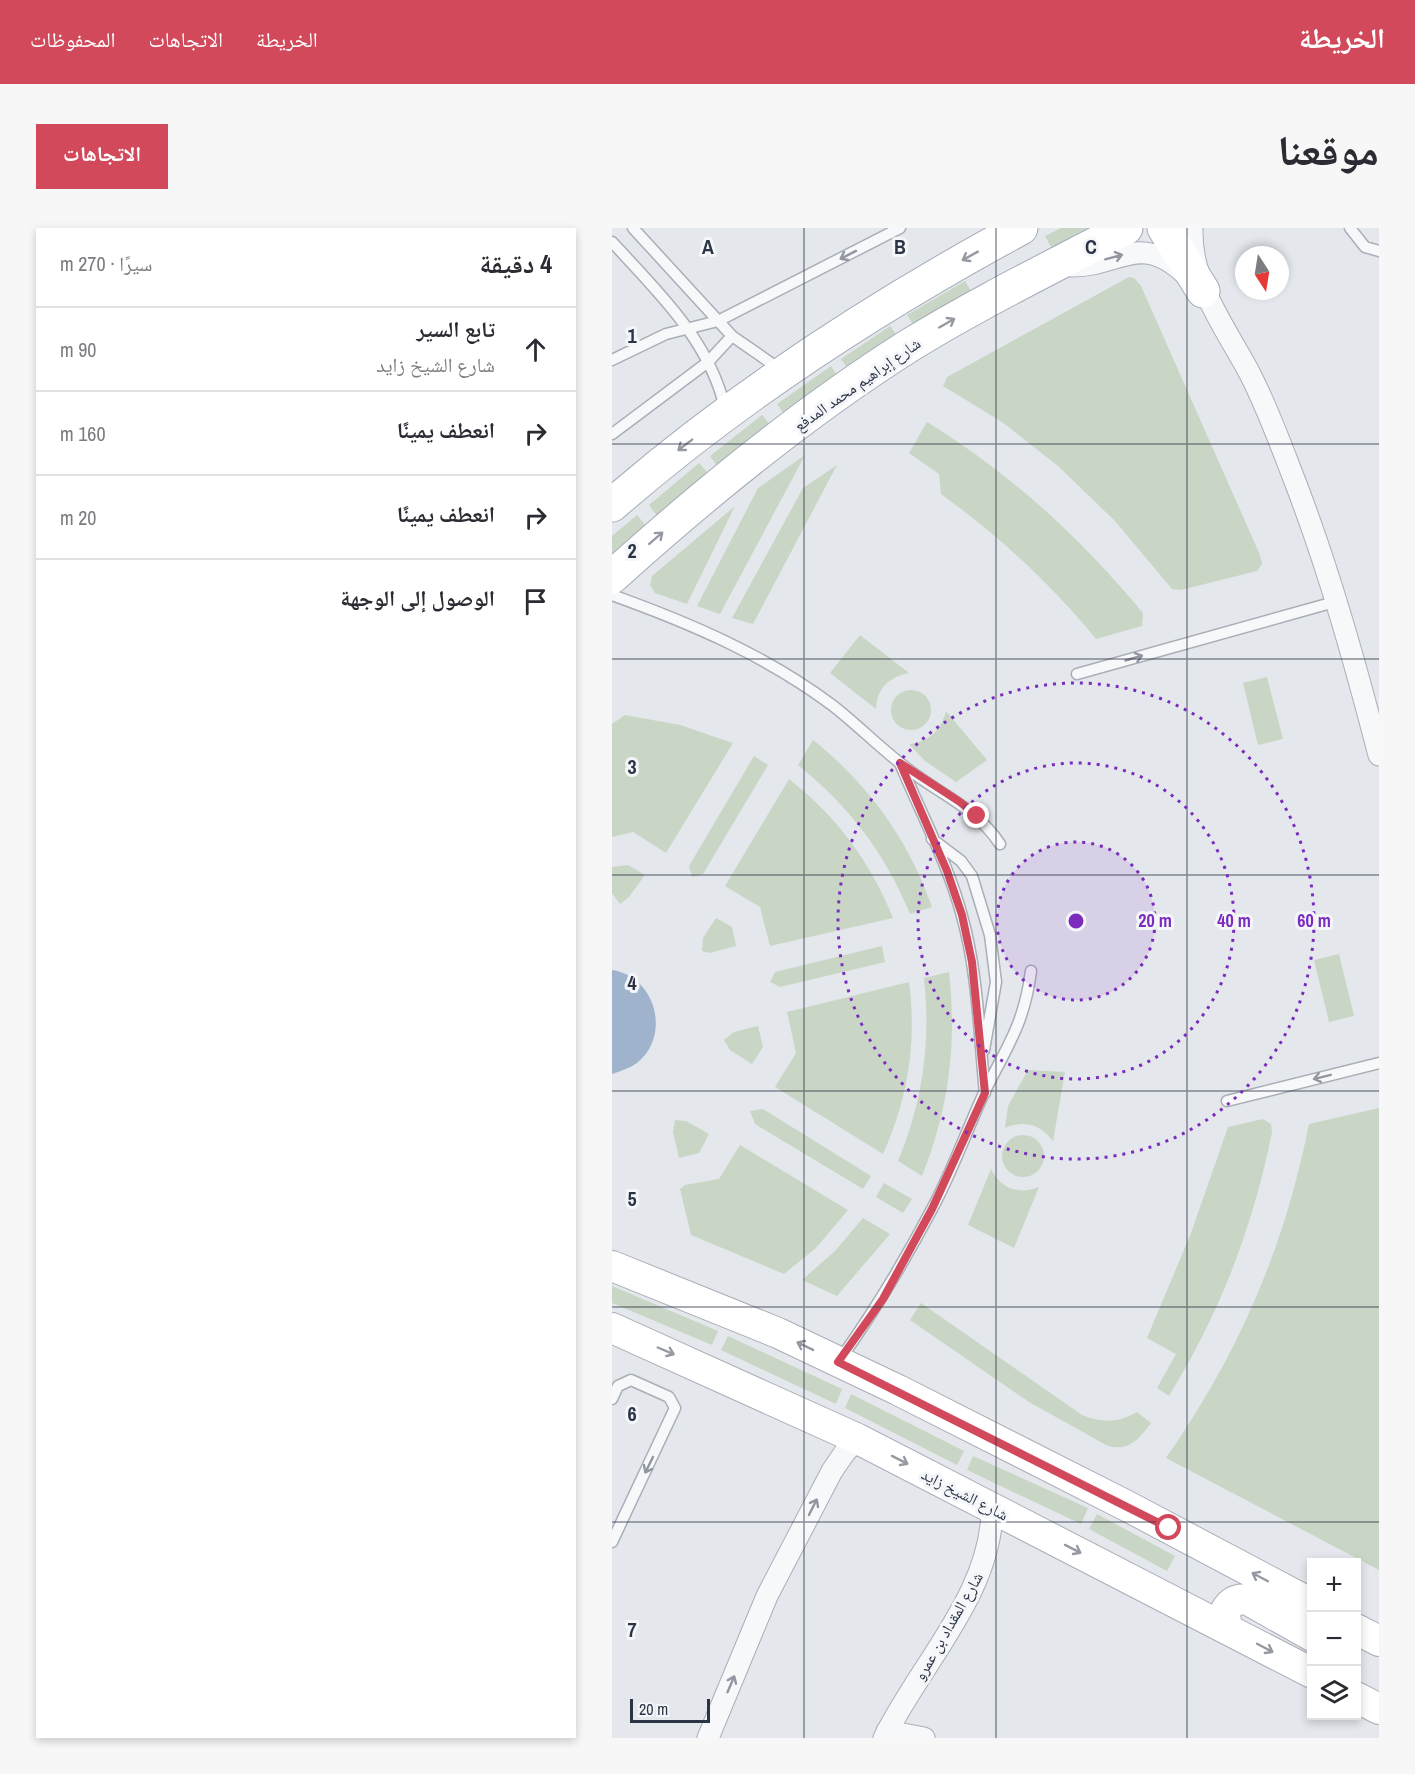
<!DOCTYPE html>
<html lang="ar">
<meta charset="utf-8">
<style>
:root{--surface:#fff;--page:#f7f7f7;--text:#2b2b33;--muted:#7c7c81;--line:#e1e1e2;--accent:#d1495b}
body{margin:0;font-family:"Archivo Narrow","Noto Naskh Arabic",sans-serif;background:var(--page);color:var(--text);direction:rtl}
.controls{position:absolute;right:18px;bottom:18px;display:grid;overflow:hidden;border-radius:0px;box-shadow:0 3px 9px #0003}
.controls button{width:54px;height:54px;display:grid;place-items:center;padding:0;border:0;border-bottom:2px solid var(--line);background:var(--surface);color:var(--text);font:30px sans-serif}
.compass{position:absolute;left:623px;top:18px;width:54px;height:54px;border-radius:50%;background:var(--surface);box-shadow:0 3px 9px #0003;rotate:168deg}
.scale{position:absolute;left:18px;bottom:15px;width:80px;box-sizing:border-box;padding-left:6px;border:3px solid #2b3445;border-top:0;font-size:16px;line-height:21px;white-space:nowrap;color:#2b3445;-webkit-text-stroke:4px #f4f6f9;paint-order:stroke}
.stop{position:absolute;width:18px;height:18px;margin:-14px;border:4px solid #d1495b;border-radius:50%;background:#fff}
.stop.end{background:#d1495b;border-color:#fff;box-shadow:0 2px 6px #0008}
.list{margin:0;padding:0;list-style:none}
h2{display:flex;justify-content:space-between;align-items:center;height:78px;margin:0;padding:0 24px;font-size:26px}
h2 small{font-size:20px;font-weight:400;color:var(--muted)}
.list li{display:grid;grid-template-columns:39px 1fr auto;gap:18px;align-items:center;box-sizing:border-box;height:84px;padding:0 24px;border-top:2px solid var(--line)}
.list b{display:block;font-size:22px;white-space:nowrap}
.list p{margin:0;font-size:20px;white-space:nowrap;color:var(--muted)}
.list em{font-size:20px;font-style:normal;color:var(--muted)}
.icon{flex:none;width:33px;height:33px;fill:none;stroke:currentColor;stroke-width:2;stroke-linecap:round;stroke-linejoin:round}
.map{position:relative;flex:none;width:767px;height:1510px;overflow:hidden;direction:ltr;border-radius:0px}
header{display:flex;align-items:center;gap:36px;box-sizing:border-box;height:84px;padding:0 30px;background:var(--accent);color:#fff}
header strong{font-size:28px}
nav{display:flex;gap:33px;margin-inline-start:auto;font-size:21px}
.intro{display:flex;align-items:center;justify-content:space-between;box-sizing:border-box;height:144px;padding:0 36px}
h1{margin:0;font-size:42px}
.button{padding:15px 27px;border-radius:0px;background:var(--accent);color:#fff;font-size:21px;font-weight:700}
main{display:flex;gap:36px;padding:0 36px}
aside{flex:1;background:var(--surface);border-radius:0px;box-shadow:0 3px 9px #0003}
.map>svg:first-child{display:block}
</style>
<header>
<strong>الخريطة</strong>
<nav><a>الخريطة</a><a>الاتجاهات</a><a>المحفوظات</a></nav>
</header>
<div class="intro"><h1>موقعنا</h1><a class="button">الاتجاهات</a></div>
<main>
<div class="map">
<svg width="767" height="1510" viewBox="0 0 767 1510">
<rect width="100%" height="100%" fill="#e4e7ec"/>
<path fill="#c9d6c5" d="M449,0H480L440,21L433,8Z
M517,49L522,50L529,58L648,327L650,336L645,343L569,362L560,361L503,293L446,238L390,194L331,158L335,149Z
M353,53L359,63L302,98L295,87Z
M278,98L285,108L236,141L229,131Z
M219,138L226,149L172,186L165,176Z
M150,187L158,197L105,238L98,228Z
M315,194C399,246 468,309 531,385L530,398L484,411C438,355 388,309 329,266L327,246L297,225Z
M193,227L108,386L85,378L146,260Z
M87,235L96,245L45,288L37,277Z
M225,237L141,396L120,390L191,260Z
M123,278L75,376L43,365L38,357L40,348Z
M25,287L34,298L0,327V308Z
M248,407L297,445C277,449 265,460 264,481L218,445Z
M655,449L671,511L646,517L631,455Z
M279 482a20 20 0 1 1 40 0a20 20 0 1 1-40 0Z
M334,483L375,532L344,554L313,533L297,516C317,514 329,502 334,483Z
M13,487L68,497L121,515L54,625L21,604L0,609V496Z
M201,512C257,557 296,611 320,679L298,686C273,625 237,578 186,537Z
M142,528L156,537L91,646L80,649L77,638Z
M177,551C225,589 258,633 281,690L158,718L148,679L113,658Z
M16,637L33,647L17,669L8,676L0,665V639Z
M104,690L120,699L124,718L98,725L90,723L91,710Z
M270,718L273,734L168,759L158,754L163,744Z
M727,726L742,788L717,794L702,732Z
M337,744C345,817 337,880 310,948L286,933C311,872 319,815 312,750Z
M297,754C305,815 296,871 271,926L163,859L184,825L175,784Z
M146,798L151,819L140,836L118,822L112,812L122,804Z
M416,842L453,844L441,913C428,896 412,892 393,900L396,878Z
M767,880V1342L554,1230C627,1125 672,1021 697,896Z
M151,881L259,948L251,961L143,896L138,883Z
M651,891L659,896L660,904C641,999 608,1085 557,1168L545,1160L564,1126L535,1110L579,1005L616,899Z
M63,892L74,893L97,906L87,925L67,930L61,904Z
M390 928a21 21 0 1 1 42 0a21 21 0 1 1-42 0Z
M128,917L236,982L204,1020L172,1046L79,1007L68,961L73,957L107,951Z
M379,941C389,961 407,967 427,959L402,1020L356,997Z
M272,955L300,971L291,985L264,969Z
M251,990L278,1006L225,1068L190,1052L223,1023Z
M0,1058L106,1103L100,1117L0,1075Z
M309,1075L470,1187C490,1195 506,1195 525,1184L539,1195C527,1211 516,1225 494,1217L417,1174L298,1092Z
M116,1108L230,1161L224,1176L109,1122Z
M239,1166L352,1223L345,1237L233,1180Z
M361,1228L476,1280L469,1296L355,1242Z
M485,1286L563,1328L555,1343L477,1301Z"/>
<path fill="#9fb4cc" d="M0,742C43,748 60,807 25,835C18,840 9,843 0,846Z"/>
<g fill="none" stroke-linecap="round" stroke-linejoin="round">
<g stroke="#a9aeb7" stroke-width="13">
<path id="service" d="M21,0L120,108L169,142
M738,0L753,19L767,23
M0,14C46,64 97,112 113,180
M0,132L54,106L106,93L288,0
M0,206L96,134L120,108
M0,367C78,395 153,427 220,477C247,498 270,522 297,542C331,568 363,579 388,616
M465,446L726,373
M288,535C309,586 336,635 350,688C366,745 367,806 373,865
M320,611L349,633L360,648L378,707L384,754L372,822
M615,873L767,835
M227,1133C262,1084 292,1034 320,981C340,944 354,904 372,865C395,818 412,797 419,743
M0,1171L6,1158L19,1152L57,1169L63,1180L0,1314"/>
</g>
<g stroke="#a9aeb7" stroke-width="23">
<path id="minor" d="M580,0C578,55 614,100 638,146C656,181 670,220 684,256C718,345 743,435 767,527
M459,38C506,39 528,3 573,46
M275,1503L312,1510
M96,1510L155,1368L220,1243L233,1224L246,1211
M272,1510C308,1436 381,1364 380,1279"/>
</g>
<g stroke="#a9aeb7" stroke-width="32">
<path id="secondary" d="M0,1038L166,1105L286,1162L515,1278L700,1376
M0,1100L246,1211L700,1445
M616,1400L612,1386C617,1375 623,1370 636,1372L700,1408
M744,1401L767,1413
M744,1469L767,1481"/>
</g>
<g stroke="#a3abb8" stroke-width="35">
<path id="primary" d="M552,0L591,63
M0,277C125,168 263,79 409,0
M0,349C93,265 192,184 298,117C368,74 442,38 514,0"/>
</g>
<use href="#service" stroke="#f7f8fa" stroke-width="10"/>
<use href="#minor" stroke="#f7f8fa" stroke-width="21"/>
<use href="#secondary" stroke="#fff" stroke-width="30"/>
<use href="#primary" stroke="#fff" stroke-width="33"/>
</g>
<defs><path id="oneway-shaft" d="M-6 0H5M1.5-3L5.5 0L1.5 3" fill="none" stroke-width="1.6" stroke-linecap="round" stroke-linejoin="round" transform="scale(1.5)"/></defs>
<g stroke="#9196a0">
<use href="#oneway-shaft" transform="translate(236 27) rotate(153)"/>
<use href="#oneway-shaft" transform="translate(502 29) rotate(-15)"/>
<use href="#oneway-shaft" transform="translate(522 430) rotate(-16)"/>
<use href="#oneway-shaft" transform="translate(710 849) rotate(166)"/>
<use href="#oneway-shaft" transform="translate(37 1237) rotate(116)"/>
<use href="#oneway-shaft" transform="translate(201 1279) rotate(-63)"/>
<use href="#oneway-shaft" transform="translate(119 1456) rotate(-67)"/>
</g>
<g stroke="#959aa2">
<use href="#oneway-shaft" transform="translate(358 28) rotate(151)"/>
<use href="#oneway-shaft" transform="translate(335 95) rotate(-30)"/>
<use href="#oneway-shaft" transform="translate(73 217) rotate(143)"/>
<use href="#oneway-shaft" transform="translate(44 310) rotate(-41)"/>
<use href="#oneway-shaft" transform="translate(193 1118) rotate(-154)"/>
<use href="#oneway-shaft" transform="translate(54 1123) rotate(23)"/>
<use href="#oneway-shaft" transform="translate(288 1232) rotate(27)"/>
<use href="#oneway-shaft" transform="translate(461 1321) rotate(27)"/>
<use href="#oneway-shaft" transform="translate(648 1349) rotate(-152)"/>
<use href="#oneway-shaft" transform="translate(653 1420) rotate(28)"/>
</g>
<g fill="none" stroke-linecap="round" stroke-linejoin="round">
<path stroke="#d1495b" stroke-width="8" d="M365,588L348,574L288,535L335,643L350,687L360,734L373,865L320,981L271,1071L226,1134L557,1300"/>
</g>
<path fill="none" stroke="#2b3445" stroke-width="1.5" stroke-opacity="0.55" d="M192,0V1510M384,0V1510M575,0V1510M0,216H767M0,431H767M0,647H767M0,863H767M0,1079H767M0,1294H767"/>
<circle cx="464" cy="693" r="79" fill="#7b2cbf" fill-opacity=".12"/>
<g fill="none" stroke="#7b2cbf" stroke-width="3" stroke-dasharray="3 6">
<circle cx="464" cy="693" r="79"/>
<circle cx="464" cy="693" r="158"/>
<circle cx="464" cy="693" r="238"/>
</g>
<g text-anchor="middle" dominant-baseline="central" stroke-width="6" stroke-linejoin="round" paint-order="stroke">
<g font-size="16" fill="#2b3445" stroke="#f4f6f9">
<text transform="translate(245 156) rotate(-35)">شارع إبراهيم محمد المدفع</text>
<text transform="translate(353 1266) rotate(27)">شارع الشيخ زايد</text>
<text transform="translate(336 1398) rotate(-60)">شارع المقداد بن عمرو</text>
</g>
</g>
<g font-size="20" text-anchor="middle" font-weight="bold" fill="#2b3445" stroke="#f4f6f9" stroke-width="6" stroke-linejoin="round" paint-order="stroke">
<text x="96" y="26">A</text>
<text x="288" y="26">B</text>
<text x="479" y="26">C</text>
<text x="20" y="115">1</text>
<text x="20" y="330">2</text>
<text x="20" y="546">3</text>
<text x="20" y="762">4</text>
<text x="20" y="978">5</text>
<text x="20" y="1193">6</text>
<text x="20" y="1409">7</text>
</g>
<circle cx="464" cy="693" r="9" fill="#7b2cbf" stroke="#f4f6f9" stroke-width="3"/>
<g font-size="18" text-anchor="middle" font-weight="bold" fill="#7b2cbf" stroke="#f4f6f9" stroke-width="6" stroke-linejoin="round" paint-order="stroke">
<text x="543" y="699">20 m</text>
<text x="622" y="699">40 m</text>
<text x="702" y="699">60 m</text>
</g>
</svg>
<div class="controls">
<button>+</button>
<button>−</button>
<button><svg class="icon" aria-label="layers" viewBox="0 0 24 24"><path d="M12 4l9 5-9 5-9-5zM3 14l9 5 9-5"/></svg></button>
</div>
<svg class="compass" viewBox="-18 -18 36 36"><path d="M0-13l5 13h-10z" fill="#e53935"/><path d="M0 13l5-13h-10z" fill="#7c7c81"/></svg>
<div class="scale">20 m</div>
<div class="stop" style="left:557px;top:1300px"></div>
<div class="stop end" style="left:365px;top:588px"></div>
</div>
<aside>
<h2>4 دقيقة<small>سيرًا · 270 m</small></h2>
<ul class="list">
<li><svg class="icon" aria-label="ahead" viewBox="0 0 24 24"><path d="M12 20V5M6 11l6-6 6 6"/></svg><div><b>تابع السير</b><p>شارع الشيخ زايد</p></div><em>90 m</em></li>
<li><svg class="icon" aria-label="right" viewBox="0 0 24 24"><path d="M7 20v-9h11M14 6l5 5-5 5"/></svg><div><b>انعطف يمينًا</b></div><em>160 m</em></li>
<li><svg class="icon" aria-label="right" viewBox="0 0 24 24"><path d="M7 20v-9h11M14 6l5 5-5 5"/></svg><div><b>انعطف يمينًا</b></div><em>20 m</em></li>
<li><svg class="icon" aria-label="arrive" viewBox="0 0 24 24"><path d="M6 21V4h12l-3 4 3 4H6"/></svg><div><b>الوصول إلى الوجهة</b></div></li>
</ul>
</aside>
</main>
